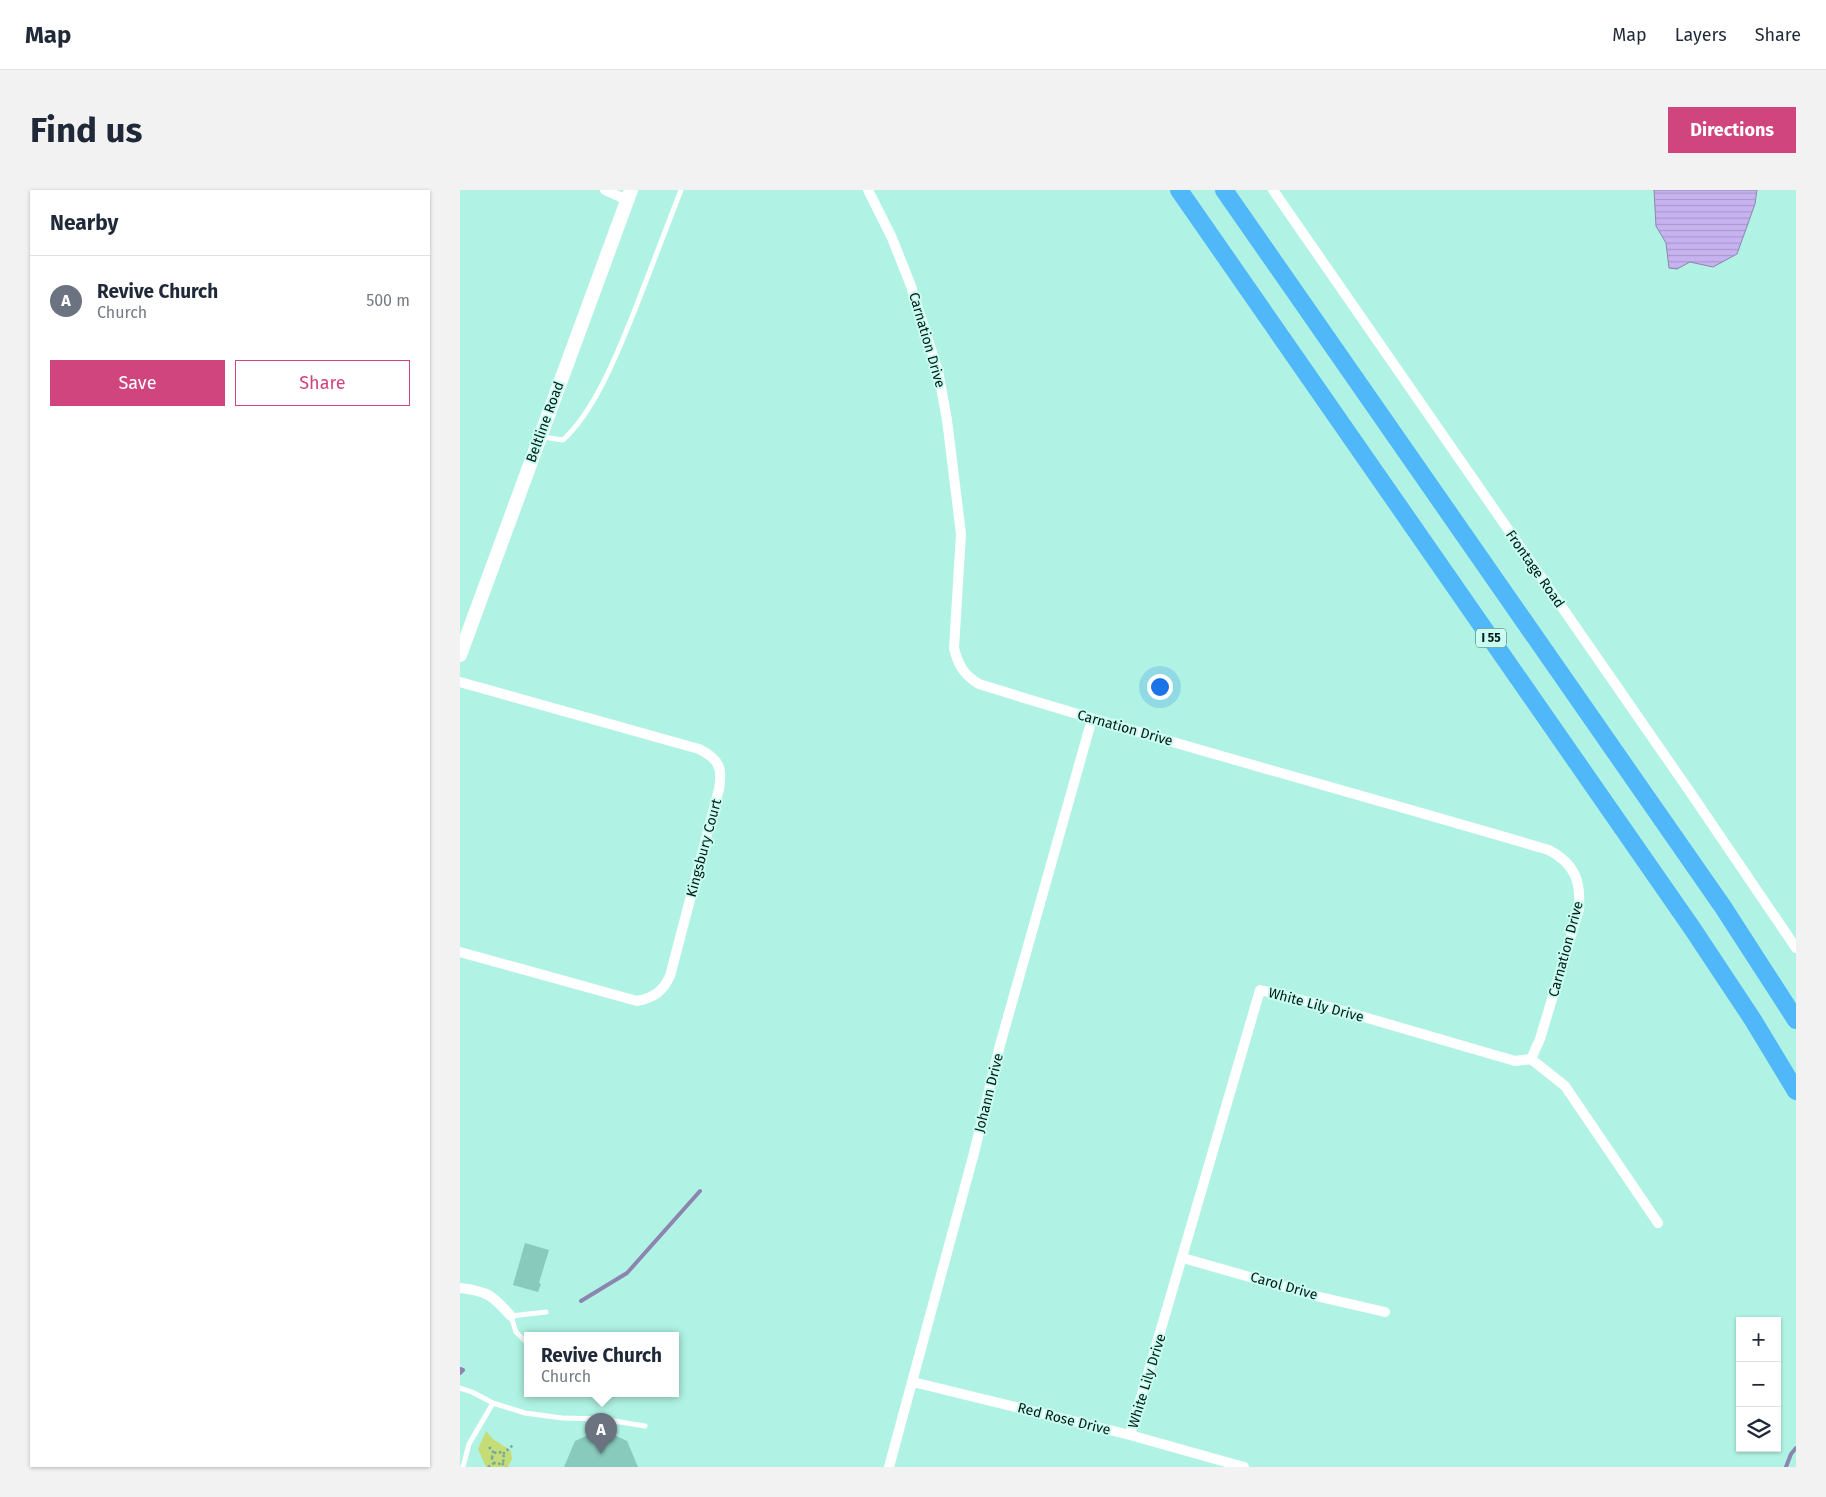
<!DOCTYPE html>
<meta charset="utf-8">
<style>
:root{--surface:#fff;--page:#f2f2f3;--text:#1f2937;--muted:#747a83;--line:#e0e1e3;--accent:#d0457d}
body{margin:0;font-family:"Fira Sans",sans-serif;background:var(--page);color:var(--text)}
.controls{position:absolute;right:15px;bottom:15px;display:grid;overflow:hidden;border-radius:0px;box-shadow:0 1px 4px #0004}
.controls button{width:45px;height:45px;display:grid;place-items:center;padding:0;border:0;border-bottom:1px solid var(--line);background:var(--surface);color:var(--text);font:25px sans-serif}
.you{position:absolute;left:699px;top:496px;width:18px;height:18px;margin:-12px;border:4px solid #fff;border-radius:50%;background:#1a73e8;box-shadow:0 0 0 8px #1a73e833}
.badge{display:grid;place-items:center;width:32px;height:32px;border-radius:50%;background:var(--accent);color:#fff;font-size:16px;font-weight:700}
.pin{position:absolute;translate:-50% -41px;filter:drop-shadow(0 1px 2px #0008)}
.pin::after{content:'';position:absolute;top:26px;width:18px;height:15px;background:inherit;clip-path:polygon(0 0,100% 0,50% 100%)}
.popup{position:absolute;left:64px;top:1142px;width:155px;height:65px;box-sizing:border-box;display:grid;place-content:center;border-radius:0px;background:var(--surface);filter:drop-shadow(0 1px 4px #0005);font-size:16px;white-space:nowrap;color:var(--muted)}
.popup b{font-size:19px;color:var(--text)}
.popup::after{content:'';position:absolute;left:50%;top:100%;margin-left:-10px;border:10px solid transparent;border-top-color:var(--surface)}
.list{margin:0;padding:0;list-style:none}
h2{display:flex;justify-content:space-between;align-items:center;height:65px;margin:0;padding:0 20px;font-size:21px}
h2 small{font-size:16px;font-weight:400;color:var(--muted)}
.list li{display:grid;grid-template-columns:32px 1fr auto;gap:15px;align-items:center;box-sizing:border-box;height:90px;padding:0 20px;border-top:1px solid var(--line)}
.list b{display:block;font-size:19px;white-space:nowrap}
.list p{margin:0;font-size:16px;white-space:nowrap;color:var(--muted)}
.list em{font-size:16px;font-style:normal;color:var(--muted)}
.actions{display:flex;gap:10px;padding:15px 20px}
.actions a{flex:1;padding:11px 0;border:1px solid var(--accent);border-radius:0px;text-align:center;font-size:18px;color:var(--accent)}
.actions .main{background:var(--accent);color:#fff}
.icon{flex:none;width:28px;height:28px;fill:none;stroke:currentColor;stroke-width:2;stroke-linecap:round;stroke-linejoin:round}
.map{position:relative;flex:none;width:1336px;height:1277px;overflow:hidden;border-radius:0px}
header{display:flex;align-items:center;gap:30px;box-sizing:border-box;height:70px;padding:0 25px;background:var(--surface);border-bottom:1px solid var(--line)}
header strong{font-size:24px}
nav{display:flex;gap:28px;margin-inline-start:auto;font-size:18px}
.intro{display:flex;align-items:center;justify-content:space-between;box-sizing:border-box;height:120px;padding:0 30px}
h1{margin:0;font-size:35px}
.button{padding:12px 22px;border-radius:0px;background:var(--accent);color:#fff;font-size:18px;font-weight:700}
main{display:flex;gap:30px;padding:0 30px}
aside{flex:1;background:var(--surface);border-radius:0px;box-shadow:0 1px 4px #0004}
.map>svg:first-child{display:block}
</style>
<header>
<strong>Map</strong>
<nav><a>Map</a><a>Layers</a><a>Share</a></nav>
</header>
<div class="intro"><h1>Find us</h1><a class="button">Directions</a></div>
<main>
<aside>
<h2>Nearby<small></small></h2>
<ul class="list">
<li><span class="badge" style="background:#6b7280">A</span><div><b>Revive Church</b><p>Church</p></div><em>500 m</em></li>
</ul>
<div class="actions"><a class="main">Save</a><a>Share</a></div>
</aside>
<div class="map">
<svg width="1336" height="1277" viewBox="0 0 1336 1277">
<defs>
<pattern id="water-rules" width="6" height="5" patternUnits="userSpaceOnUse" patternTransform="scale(1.25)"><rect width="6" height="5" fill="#c8b3f1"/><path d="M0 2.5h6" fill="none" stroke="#aa99ce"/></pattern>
</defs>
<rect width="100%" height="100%" fill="#b0f3e4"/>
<path fill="#c5dc77" d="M26,1241L33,1249L51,1261L52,1269L48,1277H26L18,1259Z"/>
<path fill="url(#water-rules)" stroke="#8c85af" d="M1194,0H1297L1295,14L1277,64L1253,77L1230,72L1217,79L1209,78L1206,53L1196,36Z"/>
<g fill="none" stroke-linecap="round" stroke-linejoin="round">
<path stroke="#8c85af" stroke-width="4" d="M121,1111L167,1083L240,1001
M0,1179L3,1180L0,1183
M1326,1277L1331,1264L1336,1258"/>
</g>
<path fill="#88cabc" d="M65,1053L89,1060L79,1093L81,1094L78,1102L53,1095Z
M141,1239L167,1251L178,1277H104L115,1251Z"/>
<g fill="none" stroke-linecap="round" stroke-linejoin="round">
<path stroke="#75aa9f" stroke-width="2.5" stroke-dasharray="2.5 2.5" stroke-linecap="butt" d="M29,1257L34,1263
M32 1268a6 6 0 1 1 12 0a6 6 0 1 1-12 0Z
M43,1264L53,1255
M42,1273L46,1277
M28,1277L34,1273"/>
<path stroke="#fff" stroke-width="5" d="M83,247L103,250C136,220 159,159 176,117C191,78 206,39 221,0
M67,1153L56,1142L51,1126L86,1122
M0,1198L12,1202L33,1213L9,1254L3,1277
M33,1213L65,1223L102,1228L142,1229L185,1236"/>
<path stroke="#fff" stroke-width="10" d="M145,0L167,10
M408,0L432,48L451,96L478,181L487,230L501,344L494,458C498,475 504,485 519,494C708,553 899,604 1089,660C1115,674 1121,691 1119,719L1080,849L1071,869
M813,0L1230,602L1336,758
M0,492L239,559C259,569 263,578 259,599L210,786C203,801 194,808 177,811L0,762
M723,1068L860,1107L925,1122
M0,1098C28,1101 33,1106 51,1126
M453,1192L670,1245L784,1277
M670,1245L800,800L873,818L1055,871L1071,869L1105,896L1198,1033
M429,1277L514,963L540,855L632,529"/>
<path stroke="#fff" stroke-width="14" d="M0,465L171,0"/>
<path stroke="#50b7f8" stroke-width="18" d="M719,0L1232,738L1293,830L1336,901
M764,0L1263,717L1336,830"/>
</g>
<g text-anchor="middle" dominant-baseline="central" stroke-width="4" stroke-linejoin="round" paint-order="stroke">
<rect fill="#c9fdf1" stroke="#3c5e57" stroke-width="1" x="1016" y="438.5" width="30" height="19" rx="4"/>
<g font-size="12" font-weight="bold" fill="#001a15">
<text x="1031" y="448">I 55</text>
</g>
<g font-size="14" fill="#001a15" stroke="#c9fdf1">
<text transform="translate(467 150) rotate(74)">Carnation Drive</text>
<text transform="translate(85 232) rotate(-70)">Beltline Road</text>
<text transform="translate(1075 379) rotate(55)">Frontage Road</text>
<text transform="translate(665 538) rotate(16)">Carnation Drive</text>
<text transform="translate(244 658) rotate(-75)">Kingsbury Court</text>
<text transform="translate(1106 759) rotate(-75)">Carnation Drive</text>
<text transform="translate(856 815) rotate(15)">White Lily Drive</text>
<text transform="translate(529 903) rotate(-76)">Johann Drive</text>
<text transform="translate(824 1096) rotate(16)">Carol Drive</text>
<text transform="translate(687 1191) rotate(-73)">White Lily Drive</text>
<text transform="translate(604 1229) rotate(14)">Red Rose Drive</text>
</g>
</g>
</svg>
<div class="controls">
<button>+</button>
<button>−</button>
<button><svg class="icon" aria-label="layers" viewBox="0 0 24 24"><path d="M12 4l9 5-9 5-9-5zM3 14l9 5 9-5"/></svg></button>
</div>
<div class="you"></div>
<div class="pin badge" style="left:141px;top:1264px;background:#6b7280">A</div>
<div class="popup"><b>Revive Church</b>Church</div>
</div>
</main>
